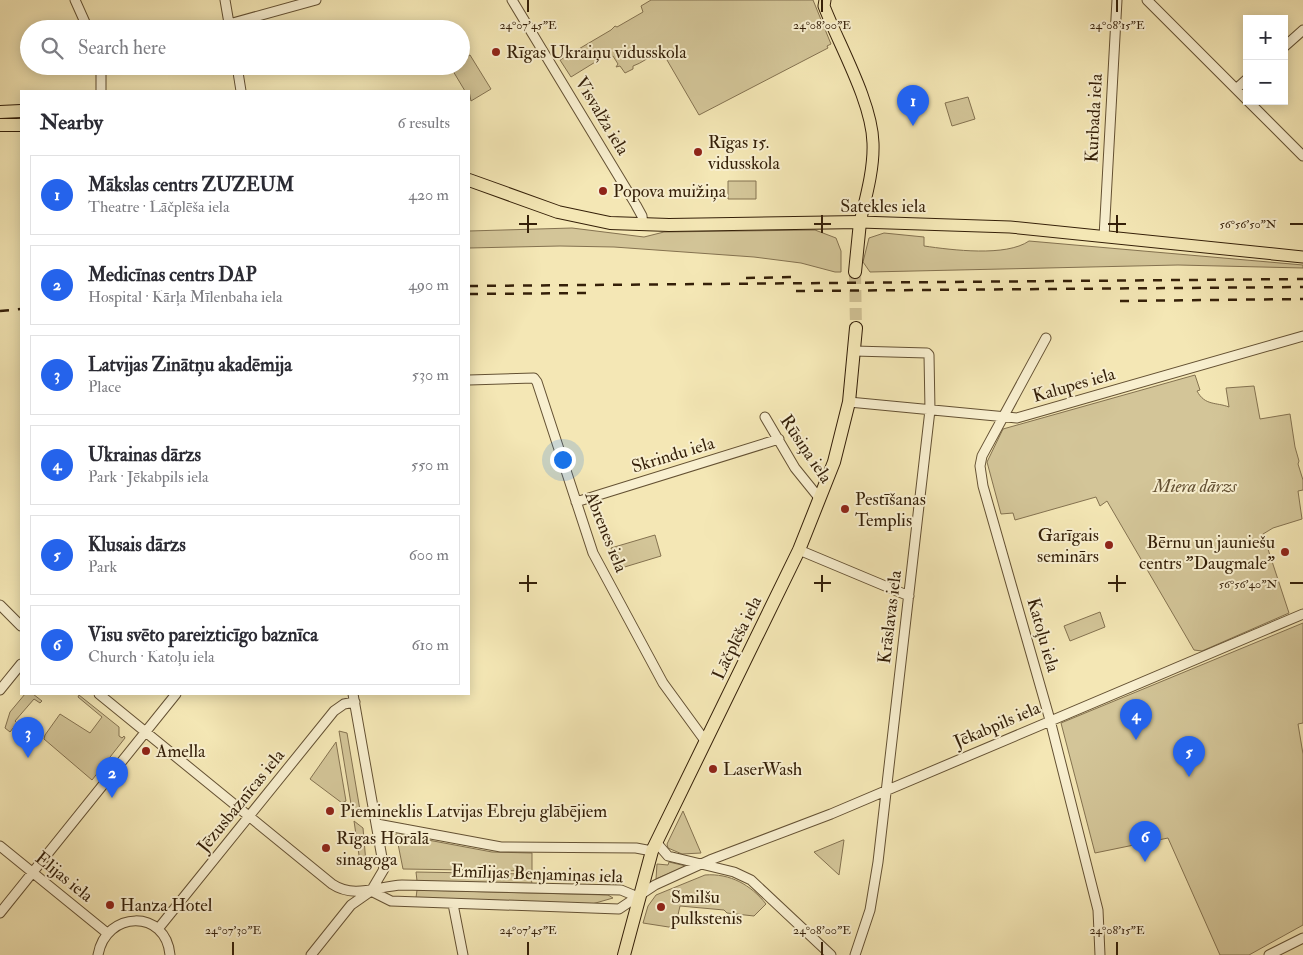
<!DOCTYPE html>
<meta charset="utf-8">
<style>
:root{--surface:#fff;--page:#f7f7f7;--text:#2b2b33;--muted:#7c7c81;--line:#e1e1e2;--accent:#2563eb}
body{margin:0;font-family:"IM FELL Double Pica",serif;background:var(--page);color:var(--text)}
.controls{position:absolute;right:15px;top:15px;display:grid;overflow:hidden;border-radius:0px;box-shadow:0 2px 12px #0003}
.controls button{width:45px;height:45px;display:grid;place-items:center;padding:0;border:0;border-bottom:1px solid var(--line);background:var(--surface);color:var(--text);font:25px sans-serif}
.you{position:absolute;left:562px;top:459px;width:18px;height:18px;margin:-12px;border:4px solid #fff;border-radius:50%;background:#1a73e8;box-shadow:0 0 0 8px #1a73e833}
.badge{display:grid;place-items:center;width:32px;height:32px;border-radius:50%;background:var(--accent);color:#fff;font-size:16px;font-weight:700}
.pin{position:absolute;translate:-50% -41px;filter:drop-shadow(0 1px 2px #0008)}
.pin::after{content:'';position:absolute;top:26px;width:18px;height:15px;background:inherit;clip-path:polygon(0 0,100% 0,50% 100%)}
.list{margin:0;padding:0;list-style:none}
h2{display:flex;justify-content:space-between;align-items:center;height:65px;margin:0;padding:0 20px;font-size:21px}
h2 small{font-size:16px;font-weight:400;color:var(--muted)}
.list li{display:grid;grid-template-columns:32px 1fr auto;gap:15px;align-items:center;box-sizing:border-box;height:80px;margin:0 10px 10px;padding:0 10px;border:1px solid var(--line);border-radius:0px}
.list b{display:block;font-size:19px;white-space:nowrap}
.list p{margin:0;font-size:16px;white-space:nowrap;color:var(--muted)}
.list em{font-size:16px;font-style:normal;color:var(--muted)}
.icon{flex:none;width:28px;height:28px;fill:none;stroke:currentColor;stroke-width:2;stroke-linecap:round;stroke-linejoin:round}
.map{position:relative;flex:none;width:1303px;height:955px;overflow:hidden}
.search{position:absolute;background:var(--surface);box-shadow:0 2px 12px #0003;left:20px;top:20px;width:450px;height:55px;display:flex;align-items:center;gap:12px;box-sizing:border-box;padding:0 18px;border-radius:28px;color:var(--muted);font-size:19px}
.panel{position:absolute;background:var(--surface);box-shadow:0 2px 12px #0003;left:20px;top:90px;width:450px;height:605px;border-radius:0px}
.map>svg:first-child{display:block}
</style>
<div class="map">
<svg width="1303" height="955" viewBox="0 0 1303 955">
<rect width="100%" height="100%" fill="#f4e7b5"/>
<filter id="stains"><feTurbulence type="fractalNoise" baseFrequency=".004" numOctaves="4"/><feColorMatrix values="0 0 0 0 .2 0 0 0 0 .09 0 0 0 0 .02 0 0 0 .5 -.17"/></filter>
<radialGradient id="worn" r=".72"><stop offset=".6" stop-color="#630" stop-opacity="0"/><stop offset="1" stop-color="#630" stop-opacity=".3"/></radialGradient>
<path fill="#d3c598" stroke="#847250" d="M651,0H813L831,44L827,46L828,48L699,115L660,48L655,50L657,52C649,57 642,63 633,66V69L625,73L620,66L616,67L618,64L613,56L609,59L605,56L571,77L560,60L611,30L615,26L617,27L643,12L641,6Z
M470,55L491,89L471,101L469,91H465L450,66H461V60Z
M968,97L975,119L952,126L945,103Z
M728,181H756V199H728Z
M572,228L644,237L664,232L815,230L836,238L841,251V272H835L801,263L754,257L614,247L560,246L469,248V231Z
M884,233L924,237V246C952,250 1006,257 1029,241L1303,265V268L1178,265L870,272L863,262L869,238Z
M1195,375L1200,390L1197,391C1205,406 1216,402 1229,407L1226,388L1254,386L1260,419L1290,414L1295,447L1299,461L1298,464L1303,480V490L1298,491L1302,519L1273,528L1263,534L1289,613L1202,651L1194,650L1107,501L1100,506L1096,497L1015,520L1013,513L1001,514L987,462L1003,429Z
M655,535L661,556L618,569L611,548Z
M1100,612L1105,627L1070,641L1064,626Z
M1303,623V723L1298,724L1303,754V925L1249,955H1220L1168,838L1095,853L1061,723Z
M25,694H33L42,701L40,703L34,699L15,721L17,723L10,732L5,728L10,712Z
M79,695L119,727V736L122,738L124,736L125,738L92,780L44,739L45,735L60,714L90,733L102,717L78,697Z
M339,731L347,733L361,816L352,810Z
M336,742L346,801L342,803L310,779Z
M683,811L701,853L682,854L668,848L667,844Z
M354,821L363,828L366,863L360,862Z
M396,834L492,852L532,853V871L403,869Z
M843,840H844L839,875L814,852Z
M669,862L686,866L656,879L657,864L668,865Z
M416,872L528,874L531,876L532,884L417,881Z
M705,875C730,873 751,885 766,904L754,916L727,913L724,910L680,906L675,928L643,923L648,906L656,895Z
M417,890L608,895L613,898L592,904L416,898Z"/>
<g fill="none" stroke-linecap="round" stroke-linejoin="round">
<path stroke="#cebf92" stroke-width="12" stroke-dasharray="12 6" stroke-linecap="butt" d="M855,272L856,328"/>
<g stroke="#645133" stroke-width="11">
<path id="minor" d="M75,0L88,29
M225,0L230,29
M512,0L636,205L642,216L643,225
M1147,0L1247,100
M211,29L316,0
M1284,47L1303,30
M237,66L241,91
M1236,89L1247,79
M101,91V66
M1248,101L1303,156
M1104,237L1117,0
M1046,338L982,456L980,466L983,486L1050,720L1098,910L1100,955
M854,351L927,353L929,355L930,410L878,862L870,910L855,955
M469,380L534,378L537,382L593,553L663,683L706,742
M849,402L1017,418L1303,336
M765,417L795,468L820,499
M576,502L779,439
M799,550L909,596
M0,605L21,626
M0,690L21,664
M99,694L332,884C354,899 378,886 402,885L621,890L638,897
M377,824L501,847L636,848L652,851
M656,842L668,856L734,872L751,880L831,955
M0,846L107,933
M371,891L391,901L619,909L655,885L710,860L831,814L1303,614
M453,904L463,955
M0,913L176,694
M158,929L334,711L344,704L355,702
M98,955C106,910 166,909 170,955
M311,955L351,905L371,891L384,869L353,694
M1269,955L1303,938"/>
</g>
<g stroke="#341f08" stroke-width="13">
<path id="major" d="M825,0L824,6C839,45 872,102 873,143C874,169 866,197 860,222L1010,227L1303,257"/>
</g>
<g stroke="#341f08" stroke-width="14">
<path id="highway" d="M0,112L21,111
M0,125H21
M469,180L558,212L610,223L669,225L860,222L855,272
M624,955L652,851L799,550L834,462L849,402L856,328"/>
</g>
<use href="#minor" stroke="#f8efcf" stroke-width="9"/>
<use href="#major" stroke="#f4e7b5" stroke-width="11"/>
<use href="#highway" stroke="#f4e7b5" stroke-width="12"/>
<path stroke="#341f08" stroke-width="2.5" stroke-dasharray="9 9" stroke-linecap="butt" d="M746,278L796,277
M469,286L1303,279
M796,291L1303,287
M469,294L591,293
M1120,301L1303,299
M0,311L21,309"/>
</g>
<path fill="none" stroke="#341f08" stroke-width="2" d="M528,0V12M822,0V12M1117,0V12M528,215V233M822,215V233M1117,215V233M519,224H537M814,224H831M1108,224H1126M1290,224H1303M528,575V592M822,575V592M1117,575V592M519,583H537M814,583H831M1108,583H1126M1290,583H1303M233,942V955M528,942V955M822,942V955M1117,942V955"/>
<g fill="#8f2418" stroke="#f8efcf" stroke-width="2">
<circle cx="496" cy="52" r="5"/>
<circle cx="698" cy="152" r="5"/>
<circle cx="603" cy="191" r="5"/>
<circle cx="845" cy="509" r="5"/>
<circle cx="1109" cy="545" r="5"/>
<circle cx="1285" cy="552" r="5"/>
<circle cx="146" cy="751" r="5"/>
<circle cx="713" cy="769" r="5"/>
<circle cx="330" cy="811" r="5"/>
<circle cx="326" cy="848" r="5"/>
<circle cx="110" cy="905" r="5"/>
<circle cx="661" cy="907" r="5"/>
</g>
<g text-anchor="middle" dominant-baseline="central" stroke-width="4" stroke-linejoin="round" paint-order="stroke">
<g font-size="18" fill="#341f08" stroke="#f8efcf" text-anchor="start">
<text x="506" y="52">Rīgas Ukraiņu vidusskola</text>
<text x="708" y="142">Rīgas 15.<tspan x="708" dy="21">vidusskola</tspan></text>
<text x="613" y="191">Popova muižiņa</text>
<text x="855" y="499">Pestīšanas<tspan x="855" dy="21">Templis</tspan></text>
<text x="1099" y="535" text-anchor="end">Garīgais<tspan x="1099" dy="21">seminārs</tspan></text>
<text x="1275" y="542" text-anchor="end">Bērnu un jauniešu<tspan x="1275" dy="21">centrs "Daugmale"</tspan></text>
<text x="156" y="751">Amella</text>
<text x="723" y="769">LaserWash</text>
<text x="340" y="811">Piemineklis Latvijas Ebreju glābējiem</text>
<text x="336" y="838">Rīgas Horālā<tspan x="336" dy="21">sinagoga</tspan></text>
<text x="671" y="897">Smilšu<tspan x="671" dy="21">pulkstenis</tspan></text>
<text x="120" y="905">Hanza Hotel</text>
</g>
<g font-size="18" fill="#341f08" stroke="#f8efcf">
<text transform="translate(602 116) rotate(59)">Visvalža iela</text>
<text transform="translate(1094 118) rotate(-87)">Kurbada iela</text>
<text x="883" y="206">Satekles iela</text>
<text transform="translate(1074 385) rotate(-16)">Kalupes iela</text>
<text transform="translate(806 449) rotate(56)">Rūsiņa iela</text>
<text transform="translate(673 455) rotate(-17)">Skrindu iela</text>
<text transform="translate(606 532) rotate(68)">Abrenes iela</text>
<text transform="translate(890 617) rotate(-83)">Krāslavas iela</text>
<text transform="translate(1043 635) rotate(74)">Katoļu iela</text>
<text transform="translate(737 638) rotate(-64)">Lāčplēša iela</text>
<text transform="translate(997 725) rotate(-23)">Jēkabpils iela</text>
<text transform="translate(241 801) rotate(-51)">Jēzusbaznīcas iela</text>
<text transform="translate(537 874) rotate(2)">Emīlijas Benjamiņas iela</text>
<text transform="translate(64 877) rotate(39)">Elijas iela</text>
</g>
<g font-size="18" font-style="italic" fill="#645133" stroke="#f8efcf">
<text x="1195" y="486">Miera dārzs</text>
</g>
</g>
<g font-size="12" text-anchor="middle" fill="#341f08" stroke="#f8efcf" stroke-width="4" stroke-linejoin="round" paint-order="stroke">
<text x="528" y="29">24°07'45"E</text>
<text x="822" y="29">24°08'00"E</text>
<text x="1117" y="29">24°08'15"E</text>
<text x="1248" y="228">56°56'50"N</text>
<text x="1248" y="588">56°56'40"N</text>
<text x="233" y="934">24°07'30"E</text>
<text x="528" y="934">24°07'45"E</text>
<text x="822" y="934">24°08'00"E</text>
<text x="1117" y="934">24°08'15"E</text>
</g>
<rect width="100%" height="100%" filter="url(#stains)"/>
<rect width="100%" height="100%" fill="url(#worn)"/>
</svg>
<div class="controls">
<button>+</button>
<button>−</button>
</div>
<div class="you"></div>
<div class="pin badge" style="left:913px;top:126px">1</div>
<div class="pin badge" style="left:112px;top:798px">2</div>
<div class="pin badge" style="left:28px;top:758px">3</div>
<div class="pin badge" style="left:1136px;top:740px">4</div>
<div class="pin badge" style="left:1189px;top:777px">5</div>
<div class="pin badge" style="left:1145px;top:862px">6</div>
<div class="search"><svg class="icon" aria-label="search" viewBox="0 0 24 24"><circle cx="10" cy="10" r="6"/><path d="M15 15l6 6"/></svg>Search here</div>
<section class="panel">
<h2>Nearby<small>6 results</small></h2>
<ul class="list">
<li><span class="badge">1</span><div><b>Mākslas centrs ZUZEUM</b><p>Theatre · Lāčplēša iela</p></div><em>420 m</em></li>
<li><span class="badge">2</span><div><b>Medicīnas centrs DAP</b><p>Hospital · Kārļa Mīlenbaha iela</p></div><em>490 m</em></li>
<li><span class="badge">3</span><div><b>Latvijas Zinātņu akadēmija</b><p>Place</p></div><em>530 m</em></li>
<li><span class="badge">4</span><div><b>Ukrainas dārzs</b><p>Park · Jēkabpils iela</p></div><em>550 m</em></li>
<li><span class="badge">5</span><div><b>Klusais dārzs</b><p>Park</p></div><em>600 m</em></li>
<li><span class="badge">6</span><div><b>Visu svēto pareizticīgo baznīca</b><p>Church · Katoļu iela</p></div><em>610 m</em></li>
</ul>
</section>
</div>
